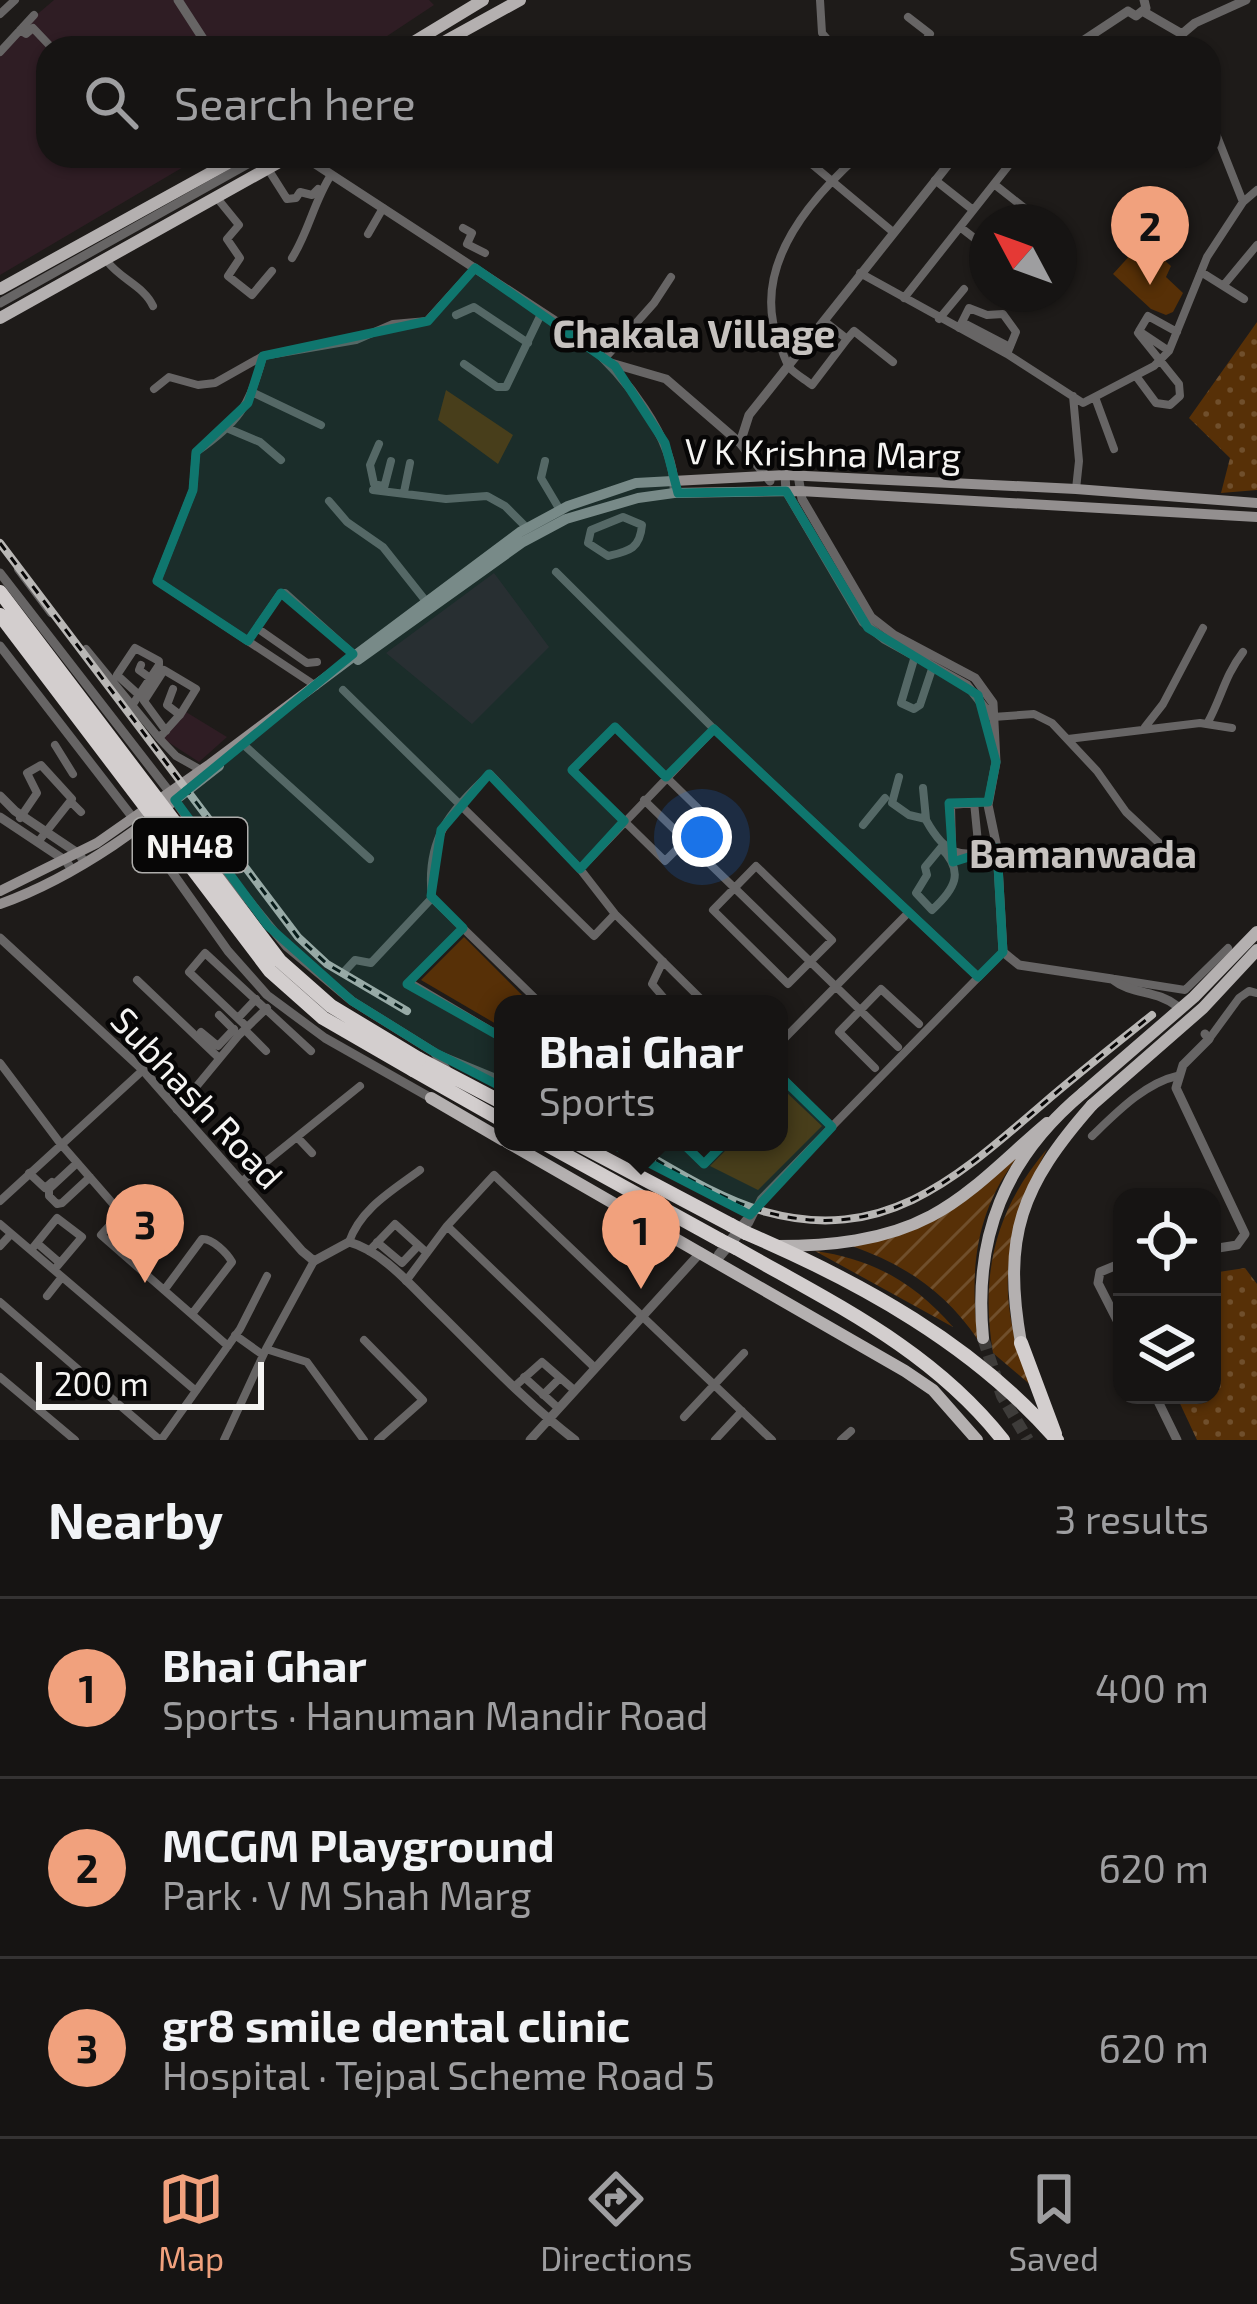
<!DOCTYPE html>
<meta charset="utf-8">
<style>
:root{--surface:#161413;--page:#1f1d1c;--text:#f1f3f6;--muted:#9e9ea0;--line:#353333;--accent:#f1a17d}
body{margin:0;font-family:"Exo 2",sans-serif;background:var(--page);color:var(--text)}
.controls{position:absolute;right:36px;bottom:36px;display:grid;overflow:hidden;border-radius:24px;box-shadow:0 3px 9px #0004}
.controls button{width:108px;height:108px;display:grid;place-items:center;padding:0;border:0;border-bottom:3px solid var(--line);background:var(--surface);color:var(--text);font:60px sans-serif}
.compass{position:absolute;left:969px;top:204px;width:108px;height:108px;border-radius:50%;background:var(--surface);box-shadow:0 3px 9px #0004;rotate:311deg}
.scale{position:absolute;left:36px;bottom:30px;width:228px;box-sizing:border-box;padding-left:12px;border:6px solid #f5f4f2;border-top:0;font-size:33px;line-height:42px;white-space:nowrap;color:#f5f4f2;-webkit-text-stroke:9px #070606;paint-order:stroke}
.you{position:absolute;left:702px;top:837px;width:42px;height:42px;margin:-30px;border:9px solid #fff;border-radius:50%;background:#1a73e8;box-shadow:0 0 0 18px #1a73e833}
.badge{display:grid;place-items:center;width:78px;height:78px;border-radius:50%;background:var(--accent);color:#111;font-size:39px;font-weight:700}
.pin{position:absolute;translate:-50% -99px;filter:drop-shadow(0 3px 6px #0008)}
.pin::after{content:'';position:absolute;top:63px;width:42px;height:36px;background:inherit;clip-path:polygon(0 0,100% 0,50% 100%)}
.popup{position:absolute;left:494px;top:995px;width:294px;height:156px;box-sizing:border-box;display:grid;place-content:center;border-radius:24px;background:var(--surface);filter:drop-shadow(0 3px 9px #0005);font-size:39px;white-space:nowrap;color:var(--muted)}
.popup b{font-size:45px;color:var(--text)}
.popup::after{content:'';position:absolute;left:50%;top:100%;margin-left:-24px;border:24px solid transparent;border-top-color:var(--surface)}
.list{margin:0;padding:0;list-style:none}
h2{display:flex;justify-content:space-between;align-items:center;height:156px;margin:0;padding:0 48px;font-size:51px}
h2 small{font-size:39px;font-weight:400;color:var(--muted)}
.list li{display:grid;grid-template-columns:78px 1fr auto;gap:36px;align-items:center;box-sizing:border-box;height:180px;padding:0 48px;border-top:3px solid var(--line)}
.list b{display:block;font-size:45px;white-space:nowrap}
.list p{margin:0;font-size:39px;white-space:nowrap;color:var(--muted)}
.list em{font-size:39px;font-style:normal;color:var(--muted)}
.icon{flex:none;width:66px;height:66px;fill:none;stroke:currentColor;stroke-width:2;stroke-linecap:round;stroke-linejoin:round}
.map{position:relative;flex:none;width:1257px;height:1440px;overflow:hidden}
.search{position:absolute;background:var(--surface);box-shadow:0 3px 9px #0004;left:36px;right:36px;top:36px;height:132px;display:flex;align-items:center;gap:30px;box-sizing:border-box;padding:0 42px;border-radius:36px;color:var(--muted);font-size:45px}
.sheet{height:696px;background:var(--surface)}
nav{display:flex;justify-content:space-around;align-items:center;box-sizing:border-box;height:168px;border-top:3px solid var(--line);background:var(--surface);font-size:33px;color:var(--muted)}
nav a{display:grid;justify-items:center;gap:6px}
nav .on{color:var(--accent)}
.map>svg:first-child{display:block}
</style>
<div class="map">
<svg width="1257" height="1440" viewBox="0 0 1257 1440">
<defs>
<pattern id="grass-dots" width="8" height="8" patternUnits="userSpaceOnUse" patternTransform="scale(3)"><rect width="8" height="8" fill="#573007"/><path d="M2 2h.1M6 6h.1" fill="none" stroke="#704f2c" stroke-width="1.8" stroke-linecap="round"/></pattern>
<pattern id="garden-furrows" width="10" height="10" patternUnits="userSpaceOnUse" patternTransform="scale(3)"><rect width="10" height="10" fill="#573007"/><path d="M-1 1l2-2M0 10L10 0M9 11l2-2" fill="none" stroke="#704f2c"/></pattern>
</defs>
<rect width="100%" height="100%" fill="#1e1b19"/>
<path fill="#2f1d24" d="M54,0H429L434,5L369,48H48V156H202L0,275V46Z
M494,573L549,647L472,724L386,653Z
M186,712L227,737L199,762L162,738Z"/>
<path fill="url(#grass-dots)" d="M1257,322V490L1221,493L1230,458L1189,418Z
M1245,1268L1257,1284V1440H1197L1176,1395H1212V1273Z"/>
<path fill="#573007" d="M1143,241L1171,266L1166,277L1183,293L1173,312L1166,315L1151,309L1113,274Z
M446,390L513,435L498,464L438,420Z
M464,937L531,1004H503V1028L421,980Z
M785,1091L822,1126L758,1190L710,1166L734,1142H779V1097Z"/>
<path fill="url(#garden-furrows)" d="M1025,1148C975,1206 969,1268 978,1340C946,1292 905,1265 852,1246L894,1237Z
M1047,1149C1004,1235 992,1297 1033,1387L993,1353C980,1274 995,1210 1047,1149Z
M815,1251C873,1259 915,1283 953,1327Z"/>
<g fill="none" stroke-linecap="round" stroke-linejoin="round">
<path stroke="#3e3c3a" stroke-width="12" stroke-dasharray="12 6" stroke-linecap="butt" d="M983,1338L1002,1396L1028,1440"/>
<path stroke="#676565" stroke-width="8" d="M820,0L822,33L835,48
M0,14L15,0
M908,17L930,34L920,48
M20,30L26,34L33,28L52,48
M0,52L34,15
M802,156L893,232
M268,169L287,199L296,198L300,192L312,195L318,189
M935,180L973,210
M994,184L1042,222
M217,198L239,225L227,239L240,258L228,276L252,295L272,271
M1243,202L1257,190
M960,227L987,248
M463,228L472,233L467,244L485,253
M368,234L383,208
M292,258C309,231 314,201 331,175
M107,261C120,279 144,286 153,306
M1201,272L1244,299
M860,273L1007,354L1083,403L1154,366L1169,351L1207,257L1243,202L1209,116
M1223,286L1257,245
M904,298L1016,156
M456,315L474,307L528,343
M939,319L964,289
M824,321L847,339L812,385C806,380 795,374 790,368C785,362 782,350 779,342C750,270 808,201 858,156
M962,322L1010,347
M959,328L969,308L987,315L1003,314L1016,332L1007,354
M847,339L854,331L893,362
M1169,351L1139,331L1148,316L1177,332
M263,356C250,406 238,423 196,452L193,490L157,581L316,686
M605,358L654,303L671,277
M464,364L497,387H506L542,312
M1136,376L1156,403L1170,405L1180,396L1179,384L1138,333
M154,389L169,377L198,385L215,383L263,356L356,340L393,324L427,321L475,268
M254,393L321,425
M1073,396L1079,461L1076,489
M1096,400L1114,449
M229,429L260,442L281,460
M379,444L370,465L374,484L382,486
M545,461L541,478L560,510
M384,488L391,461
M373,490L446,499L487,496L505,506L527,528
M404,492L410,463
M329,501L347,522L383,547L425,600
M623,517L642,525C640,549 629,551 608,556L588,543L591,530Z
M18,569L51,613
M556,572L714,729L978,977
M257,628L280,594L285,593L353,654
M248,641L257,628L307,663L317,662
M86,649L159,738L176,756L201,770
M915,656L901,703L914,709L920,705L933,666
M141,665L139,670L150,678
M173,689L167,705L180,715
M343,690L594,936L615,914
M133,704L159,665V661L135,648L117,675L139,695
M993,717L1034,714L1052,723L1097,771L1126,812L1175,858
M1207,724C1222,697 1224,677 1243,652
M615,727L708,818L665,861L572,770Z
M1145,727L1163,704L1203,628
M159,738L177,718L180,715L196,689L164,670L144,701L166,731
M1068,739L1200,723L1232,728
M55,745L73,774
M245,746L370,859
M899,777L892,803L909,815L926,819L923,788
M644,800L898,1047
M71,802L81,812
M974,802L979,853
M20,818L37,793L27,773L41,765L72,799L38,842
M926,820C946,856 960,859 997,848
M863,825L885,798
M941,848C965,872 955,889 932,910L916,893L927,875L925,867L944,844
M952,849L951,805L988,802
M756,866L832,940L788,984L713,910Z
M580,869L714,729
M463,928L412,979V984L503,1038
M663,961L652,984L669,1004
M343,973L355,960L371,963L432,898
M1115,979L1185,990L1228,948
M137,980L219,1058
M541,1004L432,898C425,840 450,810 490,774L580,869L615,914L706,1004
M219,1015L234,1030
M238,1018L256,999
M247,1027L189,972L205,953L311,1051
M245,1030L266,1051
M201,1032L218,1046L234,1029
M1209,1039L1239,998L1249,991L1257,993
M779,1044L908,913
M435,1053L503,1081
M0,1063L60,1143L121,1213L167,1246
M875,1068L839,1032L881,989L919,1024
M779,1075L832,1127
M177,1110L239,1035L267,1008
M1092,1136C1116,1113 1145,1083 1177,1076
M297,1137L312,1153
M615,1142L750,1215
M682,1142L704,1164L726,1142
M77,1163L49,1189V1196L57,1204L62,1203L90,1177
M29,1173L45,1188L52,1182
M241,1182L360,1086
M0,1201L143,1070
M121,1213L101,1235L228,1346
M0,1224L196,1391
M447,1226L593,1366
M349,1242C361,1208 392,1191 420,1170
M377,1242L402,1263L418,1246
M37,1243L60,1263
M0,1246L11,1234
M31,1250L57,1218L82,1237L54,1270
M369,1251L395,1224L427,1253
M717,1261L749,1223L761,1199L1003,952
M717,1261L718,1254L749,1216
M406,1281L447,1226L494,1175L772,1440
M165,1289L202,1239C212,1238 227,1253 232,1262L192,1314
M47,1296L62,1277
M0,1302L160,1440
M235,1335L263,1355
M364,1340L423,1400L378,1440
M266,1349L307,1362L364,1440
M0,1377L75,1440
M524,1377L557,1407
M514,1387L542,1362L573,1389
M543,1395L560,1378
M684,1417L744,1353
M161,1440L240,1329L267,1276
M224,1440L266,1349L314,1261
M715,1440L742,1411
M841,1440L851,1431"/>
<path stroke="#676565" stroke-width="9" d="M178,0L209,48
M1128,11L1136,16L1146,8L1144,0
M1144,12L1182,34L1195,23L1246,0
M1072,48L1128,11
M303,156L583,339C622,373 677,438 674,493
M0,303L262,156
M611,363L666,379L740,443L770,481
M740,443L749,415L955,156
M785,475L786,491L863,622L884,639L967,685L992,717
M798,475L802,499L871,617L894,635L975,678L993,703L996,762L988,805L997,848L1003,952L1019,965L1112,979C1132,995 1157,990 1177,1006
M0,573L168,790L215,859L286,946L352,1001L434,1052L449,1073
M0,646L140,827L228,951L267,995L325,1038L431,1098
M0,796L15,811L79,854L85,863
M0,817L66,861L72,870
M0,938L143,1070L302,1251L314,1261L349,1242C383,1251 413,1288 437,1311C482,1355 525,1402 575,1440
M1205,1034L1209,1039L1183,1065L1176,1088L1245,1234L1237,1245L1212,1249
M1122,1263L1100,1272L1098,1283L1122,1330
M1155,1395L1177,1440
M530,1440L701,1252"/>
<path stroke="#938f8f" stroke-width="10" d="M358,660L523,542L566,519L638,498L674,493L800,491L1257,517
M0,891L97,843L210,764L520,532L568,506L636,483L785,475L1076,489L1257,503
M0,904C82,875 152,819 219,766"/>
<path stroke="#b4b0b0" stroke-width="12" d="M404,48L483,0
M433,48L520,0
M0,289L241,156
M0,318L290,156
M431,1098L503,1140
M507,1142L905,1371L933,1390L977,1440
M777,1246C829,1246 884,1241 931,1216C973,1194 1010,1154 1047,1123
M983,1338C973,1237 1005,1158 1083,1093
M1021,1343C1002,1235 1021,1186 1092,1105"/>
<path stroke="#d3cece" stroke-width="14" d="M419,1059L503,1103
M413,1070L503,1121
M542,1142L720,1240
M574,1142L731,1225
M746,1233C860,1282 975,1345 1057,1440
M736,1248C834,1304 931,1349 1003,1440
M1021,1343L1055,1434"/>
<g stroke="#b9b7b5" stroke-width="8">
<path id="rail" d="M0,543L298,937L327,964L407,1011
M625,1142C670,1167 716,1198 766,1212C886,1245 960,1175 1044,1103C1079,1073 1116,1044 1152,1015"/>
</g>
<use href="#rail" stroke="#070606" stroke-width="3" stroke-dasharray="9" stroke-linecap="butt"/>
<path stroke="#b4b0b0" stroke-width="12" d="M1083,1093L1194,997L1257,932
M1092,1105L1203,1008L1257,950"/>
<path stroke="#d3cece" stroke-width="14" d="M0,592L280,961L331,1006L419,1059
M0,615L270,971L323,1018L413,1070
M731,1225L746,1233
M720,1240L736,1248"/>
</g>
<path fill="#0f766e" fill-opacity="0.2" stroke="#0f766e" stroke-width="9" stroke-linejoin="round" d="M475,268L615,366L665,443L678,493L786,491L868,628L978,695L996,762L988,802L949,803L953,862L997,848L1003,952L978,977L714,729L666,777L615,727L572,770L624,821L580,869L489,774L441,830L431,896L463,928L407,984L588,1086L629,1091L704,1164L785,1081L832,1127L750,1215L434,1052L352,1001L268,926L175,800L353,654L281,593L248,641L157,581L193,490L196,452L248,403L263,356L428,321Z"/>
<g text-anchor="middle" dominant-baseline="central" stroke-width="9" stroke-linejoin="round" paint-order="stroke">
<rect fill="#070606" stroke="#aeadab" stroke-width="3" x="133" y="818" width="114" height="54" rx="9"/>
<g font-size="33" font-weight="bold" fill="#f5f4f2">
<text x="190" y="845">NH48</text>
</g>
<g font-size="36" fill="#f5f4f2" stroke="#070606">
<text transform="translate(823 452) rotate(1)">V K Krishna Marg</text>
<text transform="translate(198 1097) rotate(47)">Subhash Road</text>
</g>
<g font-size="39" font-weight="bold" fill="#c6c2bf" stroke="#070606">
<text x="694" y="332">Chakala Village</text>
<text x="1083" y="852">Bamanwada</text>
</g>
</g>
</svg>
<div class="controls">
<button><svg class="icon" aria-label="locate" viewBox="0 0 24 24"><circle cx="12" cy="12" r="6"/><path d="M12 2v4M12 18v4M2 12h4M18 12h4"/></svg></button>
<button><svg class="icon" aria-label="layers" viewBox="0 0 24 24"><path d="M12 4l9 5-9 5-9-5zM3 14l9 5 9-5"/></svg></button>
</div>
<svg class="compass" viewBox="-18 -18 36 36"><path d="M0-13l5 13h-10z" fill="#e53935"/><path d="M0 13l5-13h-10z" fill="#9e9ea0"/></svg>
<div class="scale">200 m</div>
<div class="you"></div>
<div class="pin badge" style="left:641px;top:1289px">1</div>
<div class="popup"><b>Bhai Ghar</b>Sports</div>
<div class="pin badge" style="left:1150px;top:285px">2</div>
<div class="pin badge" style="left:145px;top:1283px">3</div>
<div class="search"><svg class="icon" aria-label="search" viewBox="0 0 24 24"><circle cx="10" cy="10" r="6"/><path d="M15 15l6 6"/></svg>Search here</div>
</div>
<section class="sheet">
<h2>Nearby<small>3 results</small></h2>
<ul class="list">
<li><span class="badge">1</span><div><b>Bhai Ghar</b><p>Sports · Hanuman Mandir Road</p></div><em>400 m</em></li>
<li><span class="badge">2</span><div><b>MCGM Playground</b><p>Park · V M Shah Marg</p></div><em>620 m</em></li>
<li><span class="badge">3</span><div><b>gr8 smile dental clinic</b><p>Hospital · Tejpal Scheme Road 5</p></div><em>620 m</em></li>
</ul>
</section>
<nav>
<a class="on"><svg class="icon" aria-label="map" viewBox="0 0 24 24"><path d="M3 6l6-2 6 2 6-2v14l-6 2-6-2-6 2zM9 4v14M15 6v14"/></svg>Map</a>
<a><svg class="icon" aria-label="directions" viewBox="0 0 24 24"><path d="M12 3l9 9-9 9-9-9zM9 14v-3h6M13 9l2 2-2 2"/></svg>Directions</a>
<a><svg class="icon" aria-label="saved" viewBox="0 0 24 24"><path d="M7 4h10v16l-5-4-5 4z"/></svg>Saved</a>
</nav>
